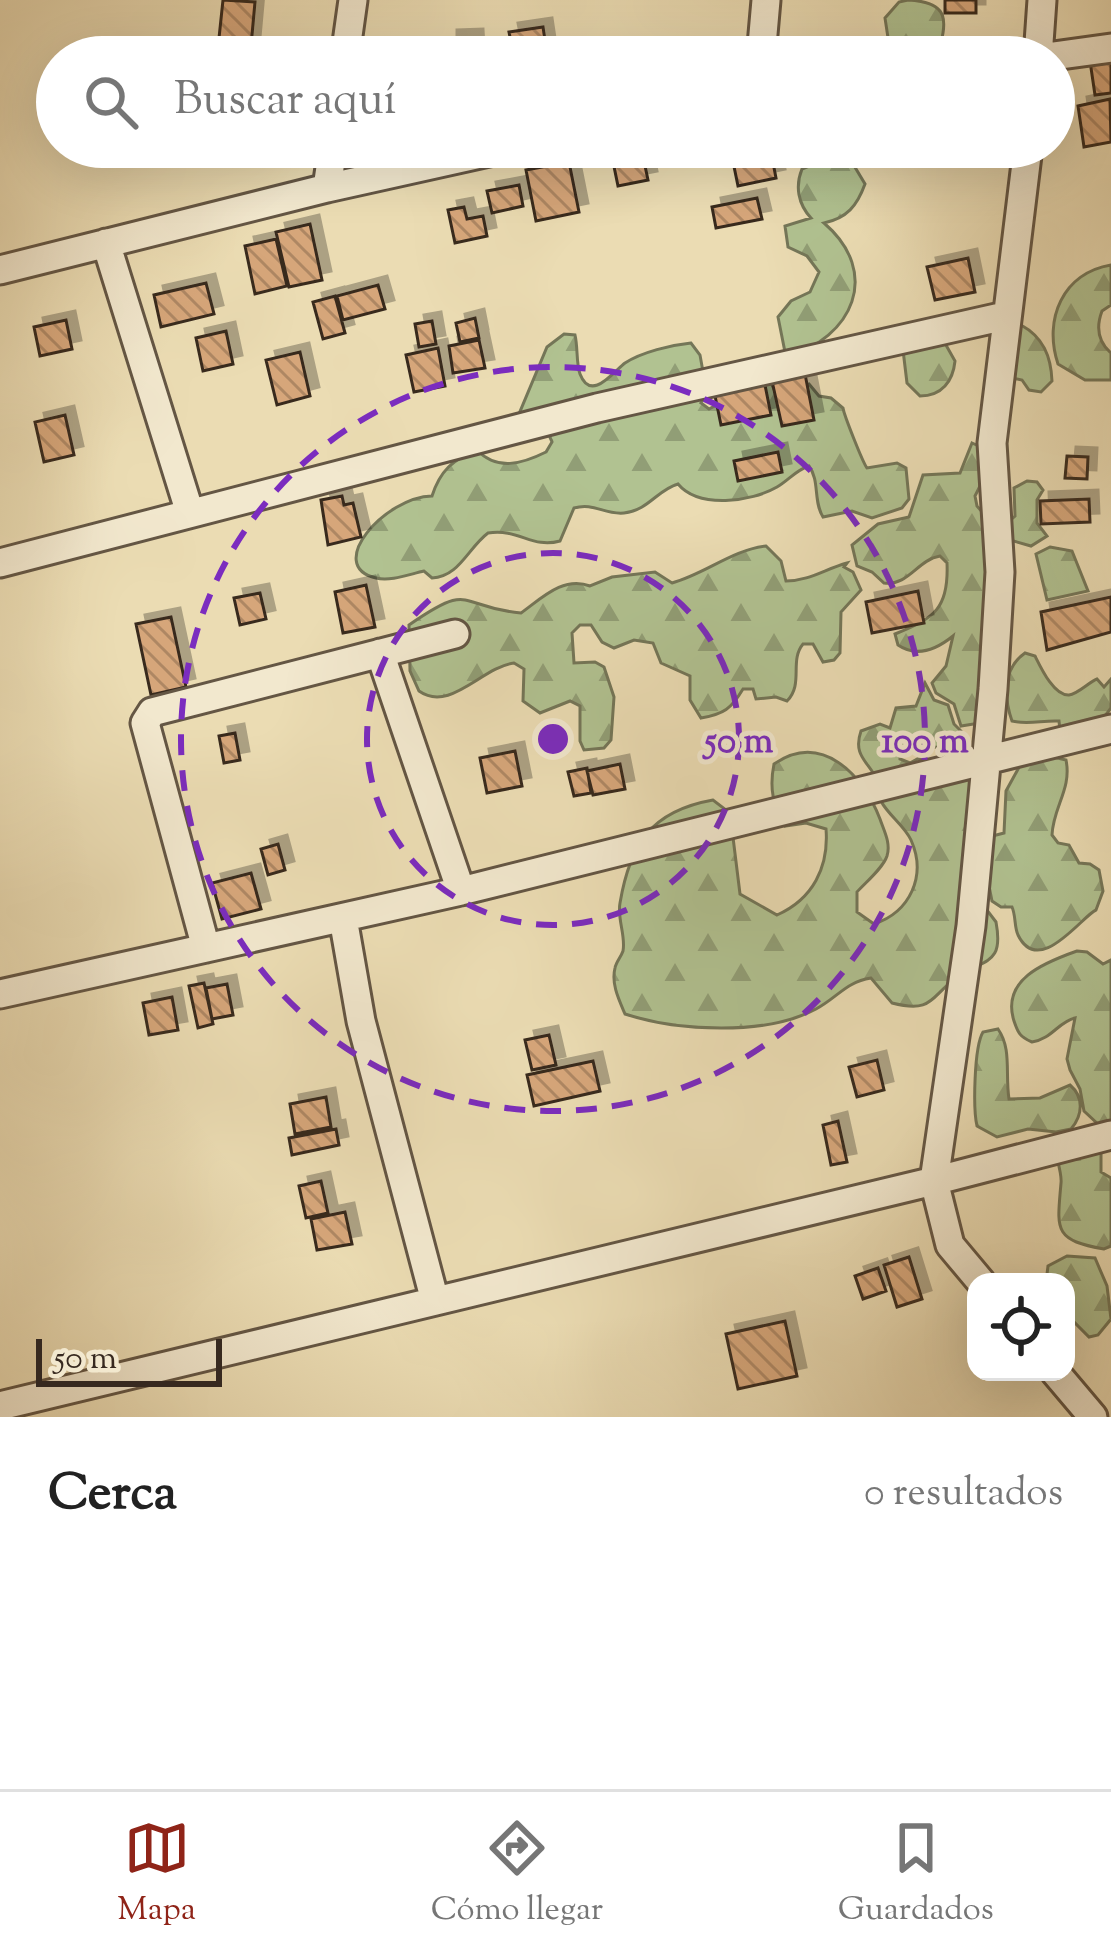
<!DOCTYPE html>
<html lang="es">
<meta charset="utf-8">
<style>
:root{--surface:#fff;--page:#f2f2f2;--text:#222;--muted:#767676;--line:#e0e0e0;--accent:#8f2418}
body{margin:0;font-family:"Sorts Mill Goudy",serif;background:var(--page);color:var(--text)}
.controls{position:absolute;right:36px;bottom:36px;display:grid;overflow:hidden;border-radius:24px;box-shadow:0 12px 48px #0002}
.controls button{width:108px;height:108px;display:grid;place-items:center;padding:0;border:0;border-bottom:3px solid var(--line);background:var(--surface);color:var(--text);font:60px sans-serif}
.scale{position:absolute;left:36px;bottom:30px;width:186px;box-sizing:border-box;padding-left:12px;border:6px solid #37291f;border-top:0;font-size:33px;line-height:42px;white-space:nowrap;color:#37291f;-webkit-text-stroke:9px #f2e8ce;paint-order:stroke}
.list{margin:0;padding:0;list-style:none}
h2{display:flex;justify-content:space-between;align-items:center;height:156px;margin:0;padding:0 48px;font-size:51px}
h2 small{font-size:39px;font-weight:400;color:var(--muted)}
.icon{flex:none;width:66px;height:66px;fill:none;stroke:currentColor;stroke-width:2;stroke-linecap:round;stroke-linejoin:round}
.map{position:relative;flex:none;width:1111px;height:1417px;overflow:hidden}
.search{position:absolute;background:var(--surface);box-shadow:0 12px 48px #0002;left:36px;right:36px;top:36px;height:132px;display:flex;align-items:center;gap:30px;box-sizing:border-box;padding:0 42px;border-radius:66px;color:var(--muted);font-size:45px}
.sheet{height:372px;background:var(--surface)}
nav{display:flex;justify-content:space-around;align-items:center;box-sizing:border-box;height:168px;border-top:3px solid var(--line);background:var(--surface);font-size:33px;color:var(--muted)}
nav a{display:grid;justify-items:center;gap:6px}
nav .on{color:var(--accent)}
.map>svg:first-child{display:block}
</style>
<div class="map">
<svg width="1111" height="1417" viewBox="0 0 1111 1417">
<defs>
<pattern id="forest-firs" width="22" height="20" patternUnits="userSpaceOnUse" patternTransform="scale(3)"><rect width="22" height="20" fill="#b1c291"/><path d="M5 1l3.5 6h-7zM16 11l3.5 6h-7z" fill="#919e76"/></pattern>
<pattern id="building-back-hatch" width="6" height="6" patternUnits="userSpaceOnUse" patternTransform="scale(3)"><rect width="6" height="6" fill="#d6a67a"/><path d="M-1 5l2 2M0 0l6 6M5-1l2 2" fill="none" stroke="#ae8763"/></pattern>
<filter id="shadow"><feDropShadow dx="9" dy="-9" stdDeviation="0" flood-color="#0004"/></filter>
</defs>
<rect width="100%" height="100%" fill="#ebdcb3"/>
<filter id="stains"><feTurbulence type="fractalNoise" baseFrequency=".00167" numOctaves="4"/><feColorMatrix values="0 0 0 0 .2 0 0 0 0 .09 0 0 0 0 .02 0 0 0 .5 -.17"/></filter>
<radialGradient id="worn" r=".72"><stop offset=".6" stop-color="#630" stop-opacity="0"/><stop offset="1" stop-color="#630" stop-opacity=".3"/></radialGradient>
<path fill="url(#forest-firs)" stroke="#747658" stroke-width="3" d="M908,0C950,2 948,20 937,57H897L890,51L885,18L899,2Z
M823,160L853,164L865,184C857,206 847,218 824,223C882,273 853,338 786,357L778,317L791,301L810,292L819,272L807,256L788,247L785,226L811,218C798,204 795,186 802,169Z
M1111,265V305L1102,311C1096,327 1097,341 1111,353V380H1085L1058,364C1043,319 1063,273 1111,265Z
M1021,325C1043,337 1051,356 1052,381L1041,392L1029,390L1022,380L1012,378L1009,327Z
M564,334L575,335C578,347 576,363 580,374C591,403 614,371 625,363C642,352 671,345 691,343L700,355L707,394L701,403L709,409L768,377L777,395L809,384L819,396L831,398L843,408C844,415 863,463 867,468L897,463L906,468L909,499L902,508L872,518L852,511L823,517C813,501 820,481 809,466C796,470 789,480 777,487C751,502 699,509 678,484C657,490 649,510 624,513C604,515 594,502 574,508L560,541C532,549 519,528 488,533C468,548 459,577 432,578L424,571C410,574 390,582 376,578C324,566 385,497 432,496C440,471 453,459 477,450C497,471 522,464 546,452L552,442L548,433L521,424L519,414L547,347Z
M942,338L955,361C953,381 942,396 920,396L907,383L903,350Z
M972,443L981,447L984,478L975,496L977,506L996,528L980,723L961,726L954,704L936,693L932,683L946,666L953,636C937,649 917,658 898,645L895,634C935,618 949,608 947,563L940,556C917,560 909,586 884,583L872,572L857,566L852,545L878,524L909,517L923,475L960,473Z
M1027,481L1037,482L1043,490L1037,500V523L1047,536L1031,546L1010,540L1006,524L1015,516L1014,488Z
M766,546L781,561L786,581C809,581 825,569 847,563L844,567L853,572L861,590L841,612L840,653L834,660L823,662L813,644H803C789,661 804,684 787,701L776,697L756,699L753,689H743C731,709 724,714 701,718L690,700V676L661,663L653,643L634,640L614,648L602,642L591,625H580L572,633L574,663L595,662L604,667L614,697L611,740L604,748L584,750L580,741V706L570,701L540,713L523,701L524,669L514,663C482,667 450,713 419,691L410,671L409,625C474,580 456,607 521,613C542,598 563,576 590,586L612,577L655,572L672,583C705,574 732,550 766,546Z
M1050,547L1072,551L1088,591L1047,600L1036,554Z
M1025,653L1035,656C1041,668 1054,696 1069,695C1078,694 1089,682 1097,679L1104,687L1111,679V708L1102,720L1060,731L1059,721C1043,720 1028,725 1012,721C1004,698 1002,669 1025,653Z
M925,683L934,700L948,705L954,724L961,731V740C942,754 921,742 900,749V759L910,763L919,758L927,764L929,784L938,786L969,756L985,838L1004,833L1006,791L1023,760L1045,755L1066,760C1072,789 1053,807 1052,835L1058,843L1069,845L1079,863L1090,864L1099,870L1103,891L1096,910C1082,916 1039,978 1018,935C1014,926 1016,916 1012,907H1001L992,901L988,881L983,905L996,922C1004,965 985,958 958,977C930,995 935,1014 892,1003L871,978C846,982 838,997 816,1009C766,1036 677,1031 625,1014C619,1000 611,984 615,968C616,962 621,957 623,951C626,936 617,919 620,903C630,844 651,811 713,800L730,813L740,894L777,915C813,899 829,867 826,829L806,823L785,826C773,804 769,789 774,764C822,731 863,775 880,819C884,831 891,843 887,856C883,868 866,882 857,892V912L874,924C910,912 927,876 911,840C904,825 888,815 881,801C878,795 880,788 878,782C870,762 852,757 861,731L880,724L890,728L896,708L916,706Z
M1077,951L1087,952L1103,964L1111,960V1124L1099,1125L1084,1111L1080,1089L1070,1070L1067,1059L1075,1018C1058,1022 1052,1039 1032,1042C1020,1037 1018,1033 1014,1021C1001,980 1043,963 1077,951Z
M998,1029C1012,1049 1005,1073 1009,1099L1040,1098L1070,1085C1084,1097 1083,1115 1071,1129L1056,1132L1028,1129L997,1137L977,1126C973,1109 974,1047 983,1032Z
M1092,1127L1101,1150V1172L1111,1178V1246L1104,1249C1053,1240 1057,1230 1061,1183C1062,1175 1058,1163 1056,1154L1082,1128Z
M1067,1256L1095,1258L1107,1286L1111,1319L1098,1335L1089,1337L1074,1322L1066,1321V1282H1046L1048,1266Z"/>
<path fill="url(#building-back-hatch)" stroke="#37291f" stroke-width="3" filter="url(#shadow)" d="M223,0L255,2L250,57H217Z
M945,0H976V13H945Z
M543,27L546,47L513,52L509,32Z
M474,38L475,57H448V39Z
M1111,58V93L1095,95L1090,61Z
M1110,99L1111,142L1084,147L1078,106Z
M610,147H641L648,180L618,186Z
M730,147H770L776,178L738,186Z
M569,162L579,212L536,221L526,170Z
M519,185L523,206L492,213L487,191Z
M757,198L762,219L716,228L712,207Z
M464,207L467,219L483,216L487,236L455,243L448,210Z
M310,224L322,280L289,287L276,232Z
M276,239L287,286L255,294L245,246Z
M968,258L975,292L935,300L927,267Z
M206,283L214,314L161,327L154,295Z
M378,285L385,309L343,320L337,296Z
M335,296L345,333L323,339L313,302Z
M475,318L479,338L460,342L456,323Z
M66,320L72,349L40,356L34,327Z
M432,321L436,344L419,347L415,324Z
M226,331L233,364L203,371L196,338Z
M479,340L485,368L453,373L449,346Z
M438,348L445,386L414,392L406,355Z
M300,352L310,396L277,405L266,360Z
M805,374L814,420L782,426L772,381Z
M764,380L771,415L721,425L714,391Z
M65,415L74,455L44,462L35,422Z
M778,452L782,472L738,481L734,461Z
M1067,456L1088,457L1087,479L1065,478Z
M342,496L344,505L353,503L361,537L328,545L321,500Z
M1089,499L1090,522L1041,524L1040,501Z
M366,585L375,627L343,633L335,592Z
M918,591L924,623L872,633L866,602Z
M260,593L266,619L240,625L234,598Z
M1111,597V632L1047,650L1041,612Z
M171,617L186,687L151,695L136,624Z
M235,733L240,760L224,763L219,736Z
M515,751L522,786L487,793L480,758Z
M620,764L625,789L593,795L587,771Z
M587,768L591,793L574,796L568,772Z
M278,844L285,870L268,875L261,849Z
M251,873L261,909L222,919L212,883Z
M204,983L213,1024L198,1028L189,986Z
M227,984L233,1015L212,1019L206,988Z
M172,997L178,1030L149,1035L143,1003Z
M549,1035L556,1065L532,1070L525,1040Z
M877,1060L884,1090L857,1097L849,1067Z
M593,1061L600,1091L534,1106L527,1075Z
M326,1097L331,1127L295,1134L290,1104Z
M838,1121L847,1162L831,1165L823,1125Z
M336,1129L339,1145L292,1155L289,1138Z
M321,1181L328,1213L306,1218L299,1186Z
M345,1212L352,1244L317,1250L311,1219Z
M909,1257L922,1299L897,1307L884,1265Z
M878,1268L886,1291L863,1299L855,1276Z
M785,1321L797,1376L738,1389L726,1334Z"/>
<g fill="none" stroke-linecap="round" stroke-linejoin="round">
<g stroke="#645644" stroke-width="33">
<path id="minor" d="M345,57L353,0
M761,57L766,0
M1038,57L1042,0
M1046,57L1111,48
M327,188L333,147
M106,243L190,513
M0,270L327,188L512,147
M0,563L597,408L1005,316
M380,653L461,891
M343,918L361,1021L435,1301
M206,948L145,723L152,712L455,634
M0,994L461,891L1111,729
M981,1282L950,1245L934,1181L971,926L993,689L1000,572L992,443L1028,147
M1055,1372L1093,1417
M0,1406L934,1181L1111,1135"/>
</g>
<use href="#minor" stroke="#f2e8ce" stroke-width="27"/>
</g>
<g fill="none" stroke="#7b2cbf" stroke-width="6" stroke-dasharray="21 15">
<circle cx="553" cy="739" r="186"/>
<circle cx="553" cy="739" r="372"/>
</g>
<circle cx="553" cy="739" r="18" fill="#7b2cbf" stroke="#f2e8ce" stroke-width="6"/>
<g font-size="36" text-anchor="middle" font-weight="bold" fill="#7b2cbf" stroke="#f2e8ce" stroke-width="10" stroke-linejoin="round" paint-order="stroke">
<text x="739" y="752">50 m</text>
<text x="925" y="752">100 m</text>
</g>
<rect width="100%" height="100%" filter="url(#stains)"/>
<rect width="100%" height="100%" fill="url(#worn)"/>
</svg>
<div class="controls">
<button><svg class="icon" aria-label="locate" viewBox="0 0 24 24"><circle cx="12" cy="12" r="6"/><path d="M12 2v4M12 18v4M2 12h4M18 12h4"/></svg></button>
</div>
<div class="scale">50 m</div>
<div class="search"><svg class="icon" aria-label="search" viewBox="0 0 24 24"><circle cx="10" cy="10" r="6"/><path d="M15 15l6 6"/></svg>Buscar aquí</div>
</div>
<section class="sheet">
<h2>Cerca<small>0 resultados</small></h2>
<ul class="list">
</ul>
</section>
<nav>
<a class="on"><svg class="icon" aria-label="map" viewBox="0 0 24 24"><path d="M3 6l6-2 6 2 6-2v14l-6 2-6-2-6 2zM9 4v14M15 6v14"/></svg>Mapa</a>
<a><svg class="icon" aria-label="directions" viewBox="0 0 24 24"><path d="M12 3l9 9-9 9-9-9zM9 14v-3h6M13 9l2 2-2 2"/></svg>Cómo llegar</a>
<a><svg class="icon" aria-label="saved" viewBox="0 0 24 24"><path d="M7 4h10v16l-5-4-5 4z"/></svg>Guardados</a>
</nav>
